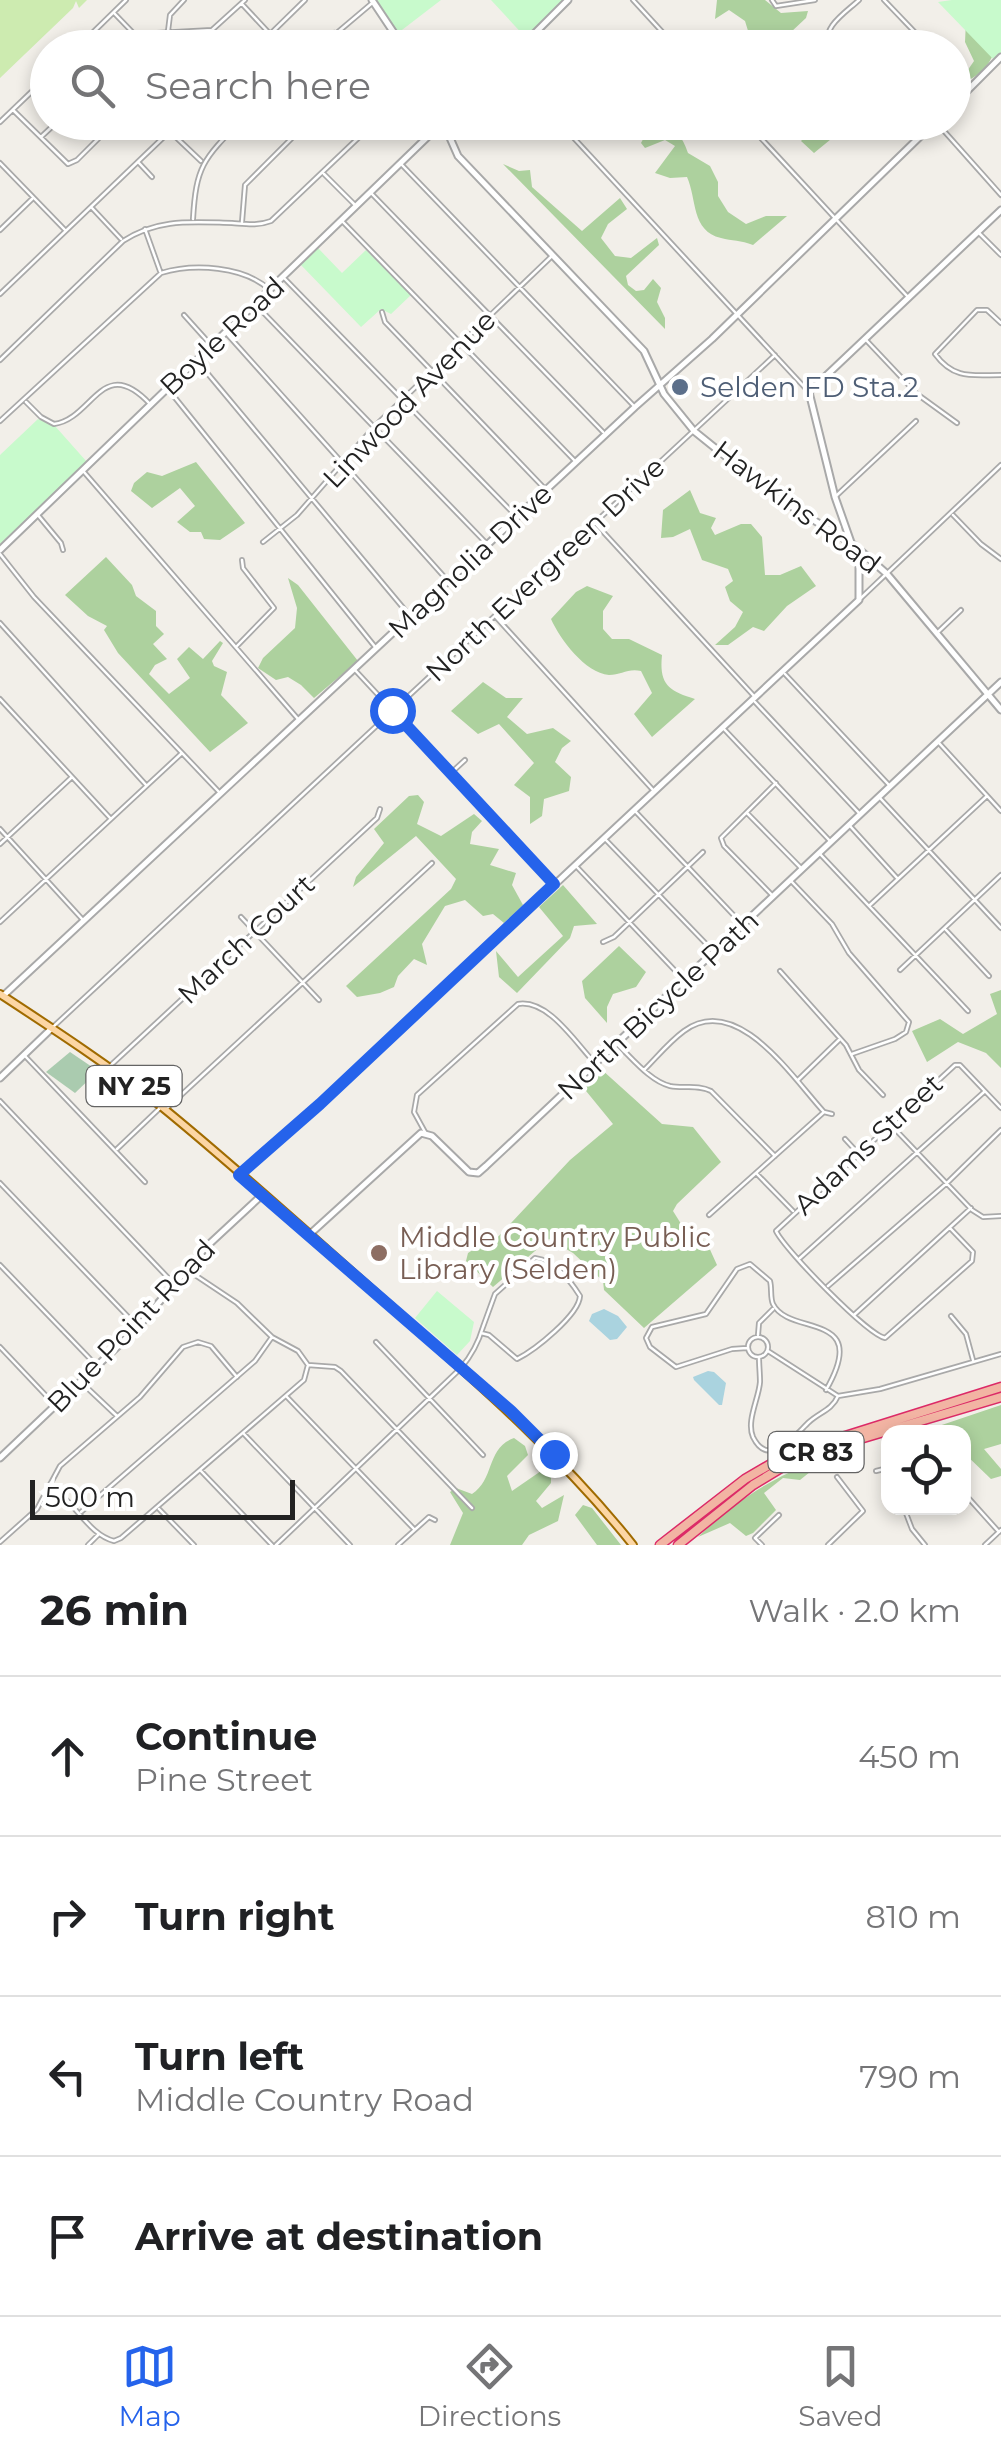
<!DOCTYPE html>
<meta charset="utf-8">
<style>
:root{--surface:#fff;--page:#f2f2f2;--text:#202124;--muted:#757577;--line:#e0e0e0;--accent:#2563eb}
body{margin:0;font-family:Montserrat,sans-serif;background:var(--page);color:var(--text)}
.controls{position:absolute;right:30px;bottom:30px;display:grid;overflow:hidden;border-radius:20px;box-shadow:0 5px 15px #0003}
.controls button{width:90px;height:90px;display:grid;place-items:center;padding:0;border:0;border-bottom:2px solid var(--line);background:var(--surface);color:var(--text);font:50px sans-serif}
.scale{position:absolute;left:30px;bottom:25px;width:265px;box-sizing:border-box;padding-left:10px;border:5px solid #222;border-top:0;font-size:28px;line-height:35px;white-space:nowrap;color:#222;-webkit-text-stroke:8px #fff;paint-order:stroke}
.stop{position:absolute;width:30px;height:30px;margin:-22px;border:8px solid #2563eb;border-radius:50%;background:#fff}
.stop.end{background:#2563eb;border-color:#fff;box-shadow:0 2px 10px #0008}
.list{margin:0;padding:0;list-style:none}
h2{display:flex;justify-content:space-between;align-items:center;height:130px;margin:0;padding:0 40px;font-size:42px}
h2 small{font-size:32px;font-weight:400;color:var(--muted)}
.list li{display:grid;grid-template-columns:65px 1fr auto;gap:30px;align-items:center;box-sizing:border-box;height:160px;padding:0 40px;border-top:2px solid var(--line)}
.list b{display:block;font-size:38px;white-space:nowrap}
.list p{margin:0;font-size:32px;white-space:nowrap;color:var(--muted)}
.list em{font-size:32px;font-style:normal;color:var(--muted)}
.icon{flex:none;width:55px;height:55px;fill:none;stroke:currentColor;stroke-width:2;stroke-linecap:round;stroke-linejoin:round}
.map{position:relative;flex:none;width:1001px;height:1545px;overflow:hidden}
.search{position:absolute;background:var(--surface);box-shadow:0 5px 15px #0003;left:30px;right:30px;top:30px;height:110px;display:flex;align-items:center;gap:25px;box-sizing:border-box;padding:0 35px;border-radius:55px;color:var(--muted);font-size:38px}
.sheet{height:770px;background:var(--surface)}
nav{display:flex;justify-content:space-around;align-items:center;box-sizing:border-box;height:140px;border-top:2px solid var(--line);background:var(--surface);font-size:28px;color:var(--muted)}
nav a{display:grid;justify-items:center;gap:5px}
nav .on{color:var(--accent)}
.map>svg:first-child{display:block}
</style>
<div class="map">
<svg width="1001" height="1545" viewBox="0 0 1001 1545">
<rect width="100%" height="100%" fill="#f2efe9"/>
<path fill="#cdebb0" d="M0,0H87L79,8L76,1L73,8L0,78Z"/>
<path fill="#add19e" d="M717,0H765L781,13L808,11L806,18L775,47H753L745,21L729,10L715,19Z
M967,0H1001C998,32 1001,67 966,81L963,77L974,61L965,42Z
M819,122L851,123L857,131L847,126L814,153L801,141Z
M646,123H664V127C678,129 684,141 688,153L710,166L718,182V196L728,212L746,224L766,216H787L753,245C741,240 732,241 721,238C691,231 697,199 687,177L670,178L655,173L675,146L665,140L645,148L641,143L650,126Z
M503,164L519,171L530,170L532,187L582,231L620,198L627,209L608,224L601,238L615,256L631,258L657,238L659,245L626,276L628,285L636,291L644,290L653,279L661,288L657,302L665,318V329Z
M196,462L245,523L220,540L204,539L201,532H190L177,522L195,506L180,488L152,508L131,491L134,483L147,472L162,476Z
M690,490L700,513L716,518L711,528L715,535L741,524H751L762,537L765,575H780L801,566L816,586L787,606L764,631L753,627L728,645H715L735,627L743,612L730,601L725,587L733,581L728,569L702,560L690,529L673,537L661,538L663,510Z
M106,557L132,585L136,596L156,611V626L164,634L153,644L167,659L155,665L149,674L169,694L190,678L177,659L189,647L203,659L220,641L223,643L212,661L214,666L227,672L221,695L248,723L210,752L118,653L104,630L107,626L88,616L65,595Z
M288,578L298,585L358,661L314,698L301,685L288,677L276,680L258,668L263,658L295,628L297,608Z
M587,586L613,596L603,611V629L612,639H629L662,655C659,684 668,691 695,699L652,737L634,714L652,693L641,671C628,668 621,675 609,675C585,673 560,639 551,619L576,592Z
M483,682L506,698H523L507,717L527,734L553,728L571,741L562,748L555,762L571,777L569,791L544,799L542,816L530,824V797L514,785L534,763L499,724L478,734L451,711Z
M418,795L424,802L417,824L441,836L474,814L482,821L472,832L470,844L499,849L490,865L516,873L512,885L523,905L504,923L493,914L483,916L465,900L445,906L422,944L427,965L414,959L398,976L394,987L380,993L357,997L346,986L451,889L456,879L416,836L353,887L356,877L384,843L374,829L409,796Z
M563,885L597,924L574,926L570,938L517,993L499,977L496,951L518,977L563,936L539,907Z
M619,946L646,972L636,987L613,994L607,1007V1023L585,998L582,981Z
M1001,990V1068L986,1053L958,1042L927,1062L912,1031L940,1019L963,1034L997,1014L990,994Z
M601,1069L662,1124L693,1127L721,1162L677,1204L673,1211L683,1227L707,1243L717,1265L644,1328L604,1290L603,1281L573,1253L549,1239L493,1287L466,1261L468,1253L485,1242L496,1239L570,1160L613,1124L582,1086Z
M1001,1405V1444L984,1449L1001,1469V1476L991,1479L964,1453V1432L924,1431Z
M514,1438L525,1446L528,1455L507,1476L512,1491L541,1471L551,1475V1483L536,1501L542,1508L564,1495L558,1521L529,1535L522,1545H450L463,1513L450,1492L456,1488L472,1494C495,1479 486,1448 514,1438Z
M857,1448L820,1464L800,1480L783,1478L764,1493L776,1510L753,1533L746,1536L730,1523L698,1537C750,1488 789,1468 857,1448Z
M583,1505L592,1508L621,1545H597L575,1515Z"/>
<path fill="#aacbaf" d="M70,1052L98,1071L75,1093L46,1072Z"/>
<path fill="#c8facc" d="M376,0H441L398,33Z
M491,0H566L527,39Z
M952,0H1001V56L995,61L938,2Z
M318,248L342,273L366,250L411,295L391,314L381,309L361,327L300,264Z
M38,419L55,426L87,462L0,544V455Z
M437,1291L474,1322L470,1341L457,1355L415,1318Z"/>
<path fill="#aad3df" d="M604,1309L618,1316L627,1327L617,1339L610,1340L589,1321L592,1314Z
M708,1371L714,1372L726,1383L722,1405H719L694,1380L693,1377Z"/>
<g fill="none" stroke-linecap="round" stroke-linejoin="round">
<g stroke="#a9a9a9" stroke-width="6">
<path id="minor" d="M633,0L677,48
M772,0L776,6L815,0
M884,0L930,48
M242,4L270,34
M114,13L140,40
M168,31L170,15L184,0
M334,33L345,48
M77,48L126,0
M135,48L157,33L212,30L245,0
M256,48L305,0
M319,48L371,4
M829,48C821,27 845,13 859,0
M13,110L68,164L77,160L115,122
M0,122L48,76
M160,122L201,161
M559,122L808,391
M746,122L908,297
M936,122L1001,195
M41,137L57,122
M0,163L65,230
M139,163L152,177
M402,165L633,405
M324,174L354,204
M372,194L603,432
M92,208L121,239
M193,219C196,167 203,159 240,122
M242,222L245,185L308,122
M343,222L574,460
M145,229L160,271
M0,230L32,199
M978,232L1001,255
M285,279L517,517
M0,294L169,132
M257,306L488,545
M382,312L385,322L546,490
M184,315L211,345
M1001,323L987,310H977L935,354C954,380 973,375 1001,375
M227,334L448,581
M866,340L917,394L957,423
M0,360L123,241C158,218 192,222 232,223C246,224 258,226 271,221L375,122
M198,362L410,616
M168,389L376,648
M26,402L41,417L54,424C93,419 102,353 150,404
M0,421L161,273C194,263 244,266 270,290
M84,472L298,719
M836,496L916,421
M37,514L61,543L63,550
M953,515L981,544L1001,559
M595,523L754,696
M263,542L297,515L374,427L553,255
M0,554L34,597L220,793
M861,598L1001,465
M495,616L653,790
M0,623L146,785
M938,632L961,610
M237,646L274,608L243,568L242,560
M354,669L552,882
M785,674L889,785
M0,699L111,819
M755,702L859,813
M723,728L830,841
M939,743L1001,811
M452,772L465,760
M880,798L1001,928
M634,810L742,924
M747,813L801,868
M850,826L898,879
M0,829L83,920
M604,838L713,951
M0,844L72,777
M820,854L968,1011
M575,865L683,979
M792,882L832,924L849,953L909,1022L906,1032L895,1039L852,1054
M772,895L724,846L721,838L776,783
M870,905L987,796
M241,917L319,1000
M0,922L182,753
M946,930L989,976
M603,942L614,937L703,852
M900,970L1001,875
M780,971L846,1045L859,1070L883,1095
M53,1027L775,355
M618,1045C632,1058 650,1081 670,1086C684,1089 697,1084 711,1091L775,1156
M25,1056L145,1182
M110,1066L377,818L380,809
M644,1070C657,1057 669,1042 684,1031C737,992 792,1077 824,1112
M798,1080L839,1040
M0,1101L174,1284
M166,1109L432,863
M891,1125L972,1210L983,1217L1001,1216
M425,1132L414,1112L417,1095L518,1004C548,999 575,1042 594,1062
M845,1139L857,1152
M117,1149L161,1107
M757,1174L793,1211
M0,1183L137,1326
M709,1215L824,1112L832,1114
M950,1228L973,1252L972,1261L885,1338C867,1334 785,1250 776,1231L955,1065H960L1001,1108
M800,1258L984,1092
M0,1265L96,1365
M828,1286L947,1183L1001,1130
M854,1315L971,1208
M951,1316L966,1334L973,1360
M758,1335L759,1323L773,1309
M748 1347a10 10 0 1 1 20 0a10 10 0 1 1-20 0Z
M376,1342L483,1455
M0,1347L54,1404
M747,1348L732,1349L676,1367L650,1347L646,1338L652,1327L706,1314L737,1269L750,1264L770,1281C772,1288 770,1298 773,1304C789,1337 872,1310 826,1390
M768,1351L838,1396L880,1389L1001,1354
M759,1357C759,1365 760,1374 760,1382C759,1398 746,1421 753,1437C769,1470 796,1434 809,1422C820,1412 832,1410 838,1396
M308,1365L335,1367L341,1371L472,1508
M81,1382L117,1416
M287,1397L414,1529
M244,1434L350,1545
M201,1471L272,1545
M876,1471L888,1468
M50,1488C75,1500 87,1534 114,1541L121,1538L304,1380L308,1365L298,1351L272,1337L237,1303L189,1271
M964,1493L999,1532
M904,1508L912,1529L925,1545
M159,1509L194,1545
M81,1512L255,1361L272,1337
M0,1542L37,1509L60,1466L140,1397L183,1347L198,1342L211,1346L237,1377
M88,1545L98,1535
M276,1545L461,1368C472,1355 478,1344 483,1327L495,1294L535,1258C554,1260 570,1280 580,1296C579,1315 535,1350 517,1359L489,1335L481,1333
M398,1545L429,1517L435,1520
M762,1545L755,1538L779,1515
M828,1545L863,1511L837,1477
M985,1545L1001,1530"/>
</g>
<g stroke="#a9a9a9" stroke-width="9">
<path id="tertiary" d="M372,0L404,48
M520,48L568,0
M954,104L1001,57
M443,122L458,156L644,351L664,394L694,431L776,497L854,545L887,574L1001,710
M0,550L443,122
M3,996L635,407L712,339L935,122
M0,1078L52,1028
M242,1173L320,1104L859,600V565L835,497L809,392L1001,210
M309,1235L421,1133L432,1136L469,1172L478,1173L486,1166L1001,682
M0,1458L138,1327L205,1248L262,1195"/>
</g>
<g stroke="#a06b00" stroke-width="10">
<path id="primary" d="M0,994C55,1030 110,1066 162,1107C232,1164 300,1226 368,1286C461,1369 555,1447 633,1545"/>
</g>
<g stroke="#dc2a67" stroke-width="11">
<path id="trunk" d="M660,1545L745,1479L788,1454L1001,1387
M678,1545L753,1485L786,1465L823,1450L1001,1397"/>
</g>
<use href="#minor" stroke="#fff" stroke-width="2.5"/>
<use href="#tertiary" stroke="#fff" stroke-width="5"/>
<use href="#primary" stroke="#fcd6a4" stroke-width="6"/>
<use href="#trunk" stroke="#f2b4a3" stroke-width="8"/>
</g>
<g fill="none" stroke-linecap="round" stroke-linejoin="round">
<path stroke="#2563eb" stroke-width="12" d="M392,710L554,884L320,1104L239,1175L511,1411L554,1454"/>
</g>
<circle fill="#5c6f8a" stroke="#fff" stroke-width="4" cx="680" cy="387" r="10"/>
<circle fill="#8d6e63" stroke="#fff" stroke-width="4" cx="379" cy="1253" r="10"/>
<g text-anchor="middle" dominant-baseline="central" stroke-width="8" stroke-linejoin="round" paint-order="stroke">
<g fill="#fff" stroke="#646464" stroke-width="2.5">
<rect x="86.5" y="1066" width="95" height="40" rx="8"/>
<rect x="768.5" y="1432" width="95" height="40" rx="8"/>
</g>
<g font-size="25" font-weight="bold" fill="#222">
<text x="134" y="1086">NY 25</text>
<text x="816" y="1452">CR 83</text>
</g>
<g font-size="28" fill="#222" stroke="#fff">
<text transform="translate(222 336) rotate(-43)">Boyle Road</text>
<text transform="translate(409 399) rotate(-46)">Linwood Avenue</text>
<text transform="translate(797 507) rotate(37)">Hawkins Road</text>
<text transform="translate(470 561) rotate(-43)">Magnolia Drive</text>
<text transform="translate(545 569) rotate(-43)">North Evergreen Drive</text>
<text transform="translate(246 939) rotate(-43)">March Court</text>
<text transform="translate(658 1005) rotate(-43)">North Bicycle Path</text>
<text transform="translate(868 1144) rotate(-43)">Adams Street</text>
<text transform="translate(131 1326) rotate(-46)">Blue Point Road</text>
</g>
<g font-size="28" fill="#4e5e75" stroke="#fff" text-anchor="start">
<text x="700" y="387">Selden FD Sta.2</text>
</g>
<g font-size="28" fill="#785e54" stroke="#fff" text-anchor="start">
<text x="399" y="1237">Middle Country Public<tspan x="399" dy="32">Library (Selden)</tspan></text>
</g>
</g>
</svg>
<div class="controls">
<button><svg class="icon" aria-label="locate" viewBox="0 0 24 24"><circle cx="12" cy="12" r="6"/><path d="M12 2v4M12 18v4M2 12h4M18 12h4"/></svg></button>
</div>
<div class="scale">500 m</div>
<div class="stop" style="left:392px;top:710px"></div>
<div class="stop end" style="left:554px;top:1454px"></div>
<div class="search"><svg class="icon" aria-label="search" viewBox="0 0 24 24"><circle cx="10" cy="10" r="6"/><path d="M15 15l6 6"/></svg>Search here</div>
</div>
<section class="sheet">
<h2>26 min<small>Walk · 2.0 km</small></h2>
<ul class="list">
<li><svg class="icon" aria-label="ahead" viewBox="0 0 24 24"><path d="M12 20V5M6 11l6-6 6 6"/></svg><div><b>Continue</b><p>Pine Street</p></div><em>450 m</em></li>
<li><svg class="icon" aria-label="right" viewBox="0 0 24 24"><path d="M7 20v-9h11M14 6l5 5-5 5"/></svg><div><b>Turn right</b></div><em>810 m</em></li>
<li><svg class="icon" aria-label="left" viewBox="0 0 24 24"><path d="M17 20v-9H6M10 6l-5 5 5 5"/></svg><div><b>Turn left</b><p>Middle Country Road</p></div><em>790 m</em></li>
<li><svg class="icon" aria-label="arrive" viewBox="0 0 24 24"><path d="M6 21V4h12l-3 4 3 4H6"/></svg><div><b>Arrive at destination</b></div></li>
</ul>
</section>
<nav>
<a class="on"><svg class="icon" aria-label="map" viewBox="0 0 24 24"><path d="M3 6l6-2 6 2 6-2v14l-6 2-6-2-6 2zM9 4v14M15 6v14"/></svg>Map</a>
<a><svg class="icon" aria-label="directions" viewBox="0 0 24 24"><path d="M12 3l9 9-9 9-9-9zM9 14v-3h6M13 9l2 2-2 2"/></svg>Directions</a>
<a><svg class="icon" aria-label="saved" viewBox="0 0 24 24"><path d="M7 4h10v16l-5-4-5 4z"/></svg>Saved</a>
</nav>
